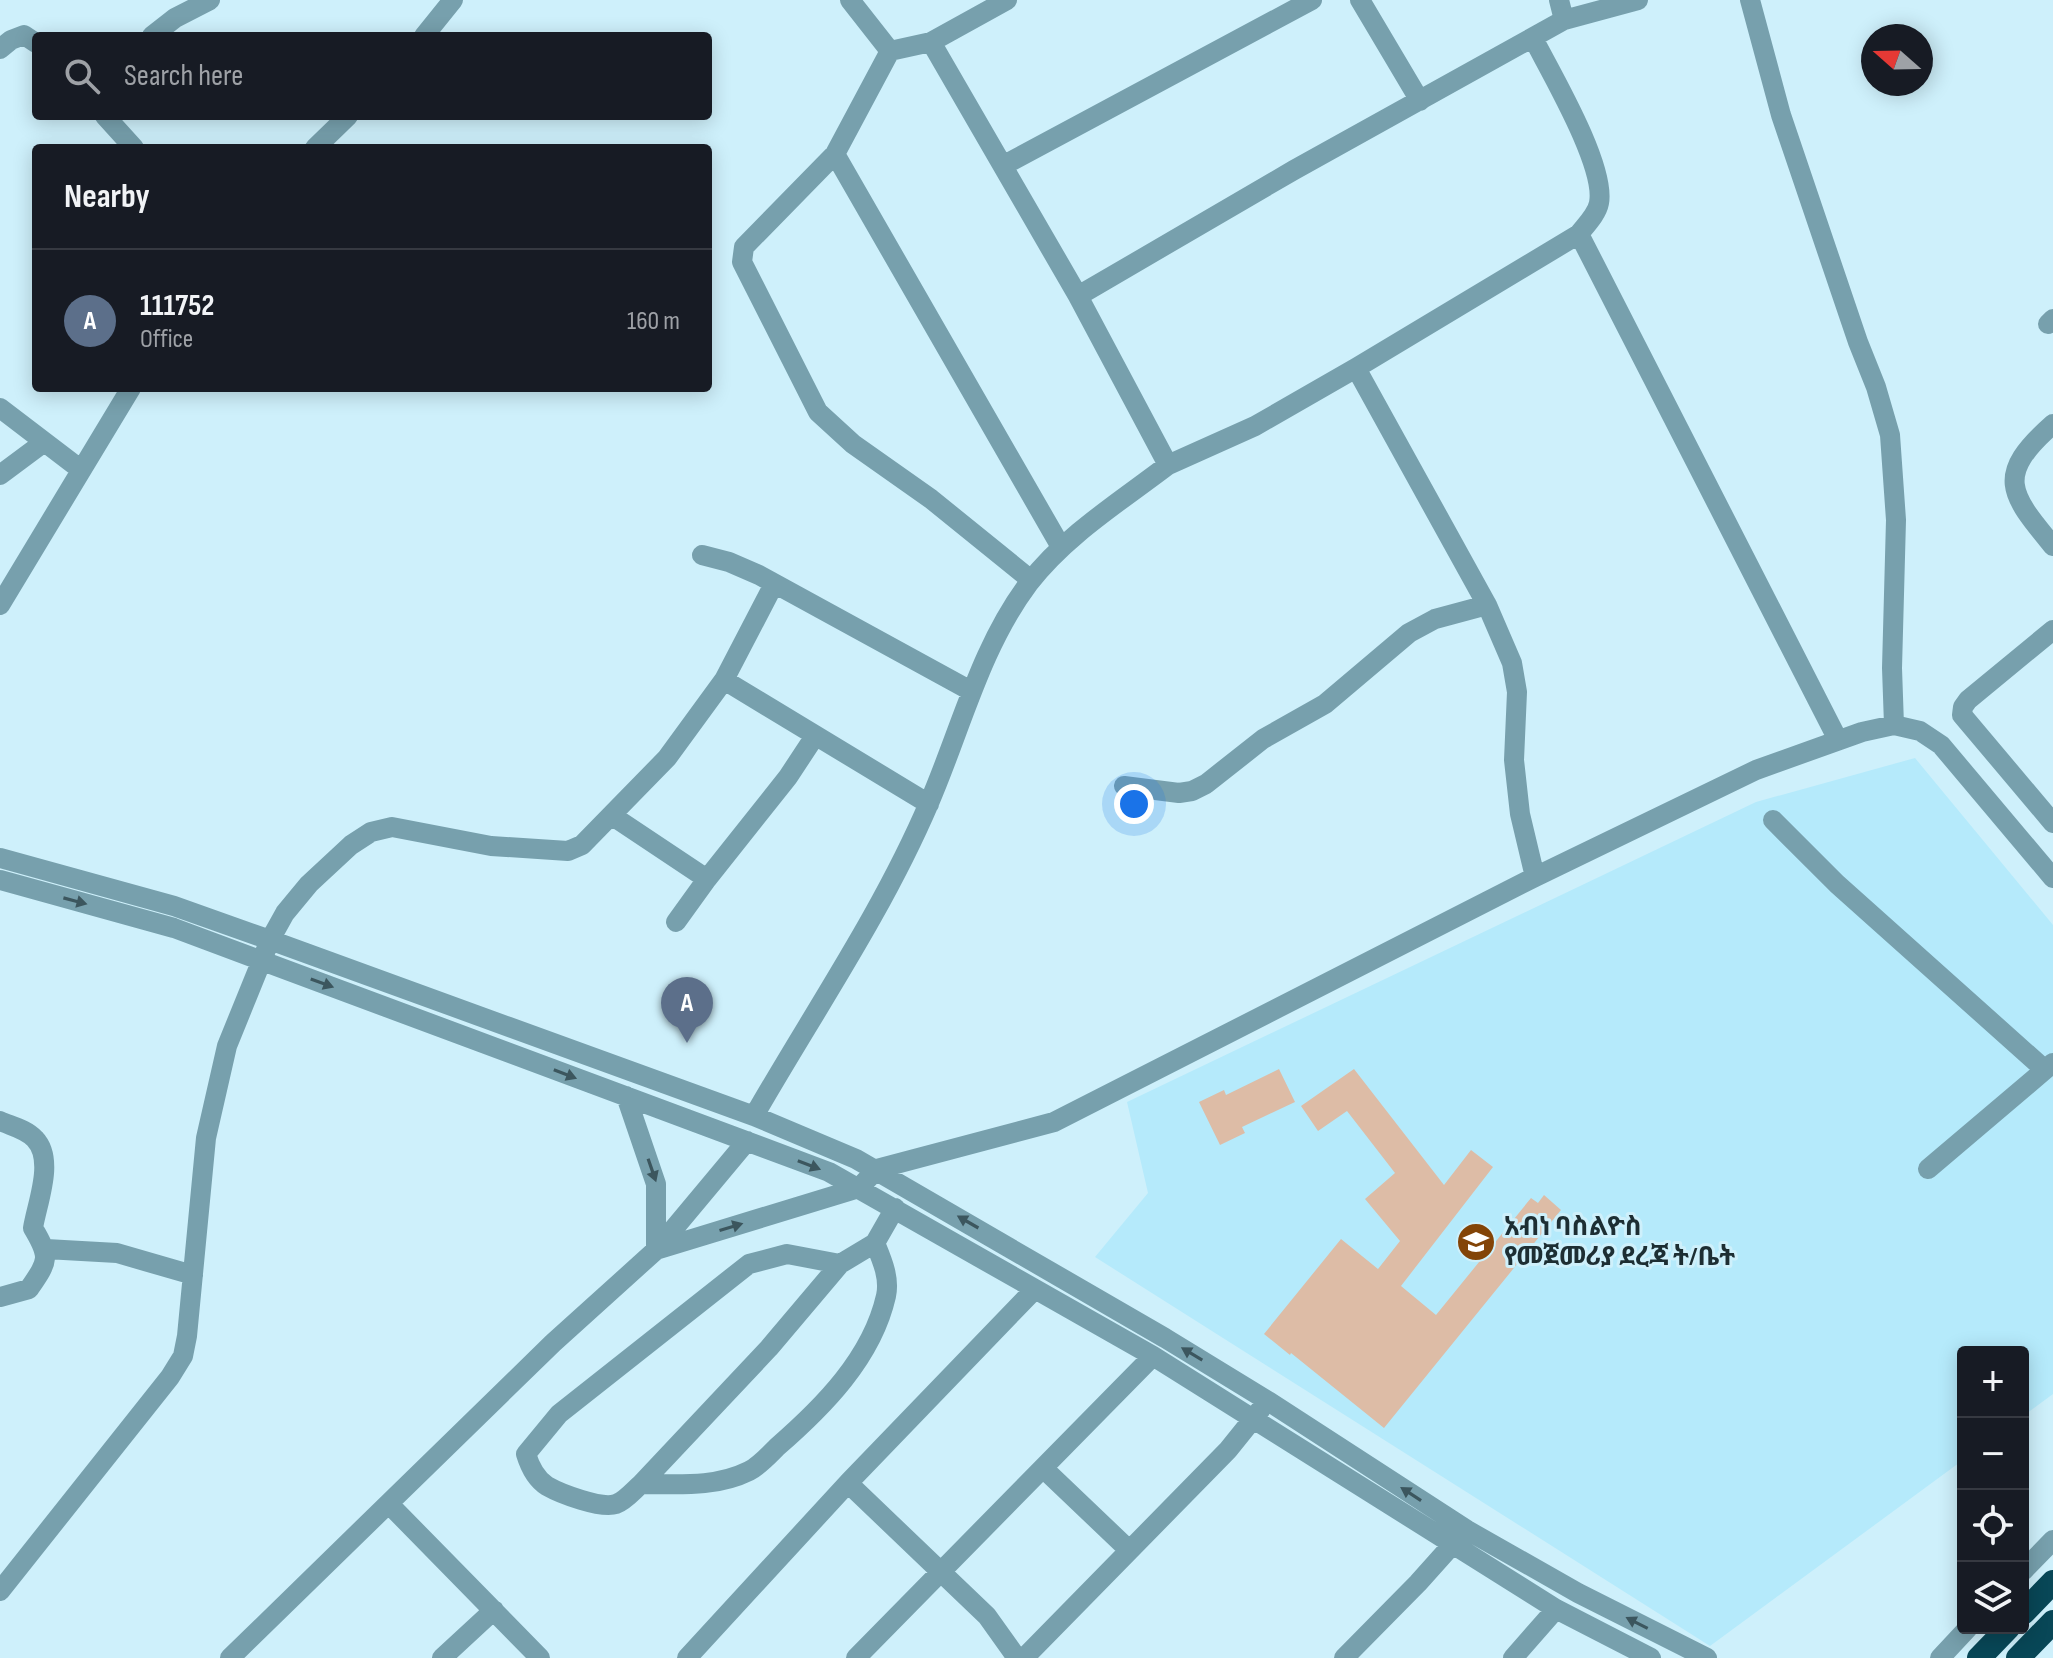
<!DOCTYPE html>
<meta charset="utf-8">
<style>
:root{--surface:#171b24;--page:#20242c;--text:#f1f3f6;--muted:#9ea1a6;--line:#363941;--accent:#d93025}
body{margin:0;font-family:"Sofia Sans Condensed","Noto Sans Ethiopic",sans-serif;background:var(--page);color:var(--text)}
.controls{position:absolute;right:24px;bottom:24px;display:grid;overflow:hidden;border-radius:8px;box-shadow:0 4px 20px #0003}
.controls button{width:72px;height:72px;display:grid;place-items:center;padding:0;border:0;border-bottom:2px solid var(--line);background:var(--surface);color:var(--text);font:40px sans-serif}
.compass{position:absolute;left:1861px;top:24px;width:72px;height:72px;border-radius:50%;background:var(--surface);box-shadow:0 4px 20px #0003;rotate:290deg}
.you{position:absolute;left:1134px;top:804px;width:28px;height:28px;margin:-20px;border:6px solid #fff;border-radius:50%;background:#1a73e8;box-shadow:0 0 0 12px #1a73e833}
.badge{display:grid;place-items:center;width:52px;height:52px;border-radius:50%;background:var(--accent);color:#fff;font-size:26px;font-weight:700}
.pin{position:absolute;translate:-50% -66px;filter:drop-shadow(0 2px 4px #0008)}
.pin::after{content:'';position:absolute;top:42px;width:28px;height:24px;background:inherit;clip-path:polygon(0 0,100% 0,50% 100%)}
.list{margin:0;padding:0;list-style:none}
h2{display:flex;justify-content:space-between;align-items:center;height:104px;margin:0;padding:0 32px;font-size:34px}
h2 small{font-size:26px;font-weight:400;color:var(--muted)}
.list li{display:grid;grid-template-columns:52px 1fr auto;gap:24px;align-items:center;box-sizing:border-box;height:144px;padding:0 32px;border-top:2px solid var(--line)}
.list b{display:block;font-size:30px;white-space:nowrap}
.list p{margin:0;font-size:26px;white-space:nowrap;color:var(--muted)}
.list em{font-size:26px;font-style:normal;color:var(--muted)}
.icon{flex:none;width:44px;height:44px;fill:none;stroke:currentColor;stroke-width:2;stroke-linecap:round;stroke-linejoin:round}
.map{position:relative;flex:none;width:2053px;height:1658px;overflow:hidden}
.search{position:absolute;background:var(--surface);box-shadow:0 4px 20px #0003;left:32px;top:32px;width:680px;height:88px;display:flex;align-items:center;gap:20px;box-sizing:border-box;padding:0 28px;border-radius:8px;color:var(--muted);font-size:30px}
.panel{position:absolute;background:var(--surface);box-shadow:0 4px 20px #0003;left:32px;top:144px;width:680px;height:248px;border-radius:8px}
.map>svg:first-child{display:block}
</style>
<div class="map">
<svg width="2053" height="1658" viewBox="0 0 2053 1658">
<rect width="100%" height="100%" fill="#cef0fb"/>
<path fill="#b5eafb" d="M1915,758L2053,925V1394L2023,1416V1352H1963V1460L1710,1646L1095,1257L1148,1193L1127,1102L1756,802Z"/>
<path fill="#ddbca6" d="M1279,1069L1295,1102L1242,1127L1245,1133L1220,1145L1199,1102L1224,1090L1226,1095Z
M1354,1069L1444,1185L1471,1150L1493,1167L1401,1286L1436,1315L1531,1198L1538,1203L1544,1195L1561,1210L1384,1428L1291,1353L1290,1355L1264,1334L1341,1239L1378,1269L1400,1241L1365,1199L1395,1173L1347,1111L1318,1131L1301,1106Z"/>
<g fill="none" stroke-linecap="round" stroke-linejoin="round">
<path stroke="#77a0ad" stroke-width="20" d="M850,0L890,51
M1007,0L931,42L890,51L835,154L744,247L742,262L818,412L853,444L931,499L1031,580
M1360,0L1420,101
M1559,0L1564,20
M1750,0L1781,115L1858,342L1876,387L1890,435L1896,520L1892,668L1894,725
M152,36L175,18L210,0
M424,36L453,0
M1533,38C1551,73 1606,166 1599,203C1597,214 1586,225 1579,234
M0,49L11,40L24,35L36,43
M105,116L134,148
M315,148L348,116
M835,154L1061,547
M1004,165L1312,0
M1078,296L1294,170L1564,20L1638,0
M2048,324L2053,319
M1356,368L1487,605L1512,663L1517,692L1514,760L1520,814L1535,877
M0,408L80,469
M2053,424C1995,475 2009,493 2053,546
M1168,465L1255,426L1356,368L1579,234L1838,740
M0,475L43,443
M702,555L729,562L759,575L971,691
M0,605L131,388
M2053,630L1968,700L1963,707L1962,715L2053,823
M724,680L929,804
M1124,786L1179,793L1192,791L1206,784L1263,739L1325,704L1409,633L1435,619L1487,605
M611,815L707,879L676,922
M1773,820L1837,884L2044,1069
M0,858L174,906L270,940L754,1116L856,1159L1165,1338L1268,1401L1467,1530L1578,1593L1707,1658
M707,879L788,777L815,736
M0,880L174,928L829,1172L1153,1356L1556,1609L1651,1658
M626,1096L656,1184V1250L859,1188L877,1169L1054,1122L1535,877L1756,770L1862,732L1894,725L1920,731L1941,745L2053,878
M754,1116C813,1013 882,913 929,803C961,729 980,648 1029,583C1066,535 1121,501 1168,465L1078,296L931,42
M0,1121C11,1126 26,1129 35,1139C55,1160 37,1203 33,1228C51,1258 48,1261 29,1289L0,1297
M1928,1169L2053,1063
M46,1249L117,1253L193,1275
M840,1264L787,1254L749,1264L559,1414L526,1454C530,1467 536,1479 547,1486C561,1494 601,1509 616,1504C625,1501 634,1490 641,1484L769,1348L840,1264L875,1243L895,1208
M1043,1468L1129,1550
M848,1483L1035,1289
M641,1484C677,1484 715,1488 749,1471C759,1466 769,1455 777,1447C823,1407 872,1358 886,1296C890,1278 882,1260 875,1243
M389,1504L540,1658
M2023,1571L2053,1540
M0,1591L170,1377L183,1356L187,1336L206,1138L227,1046L270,940L285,913L309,884L351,845L371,832L392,827L491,846L568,851L582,845L667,758L724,680L774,584
M230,1658L553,1343L656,1250L747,1141
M442,1658L494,1610
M687,1658L848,1483L987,1616L1017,1658
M856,1658L1153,1356
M1024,1658L1228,1450L1261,1409
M1344,1658L1418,1583L1452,1545
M1513,1658L1556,1609
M1940,1658L1968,1628"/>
<path stroke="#084757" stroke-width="24" d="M2023,1613L2053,1582
M1979,1658L2008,1628
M2018,1658L2053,1622"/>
</g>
<defs><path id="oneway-solid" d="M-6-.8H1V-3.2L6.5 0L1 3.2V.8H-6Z" transform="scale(2)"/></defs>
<g fill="#3c565e">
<use href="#oneway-solid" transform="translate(75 901) rotate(15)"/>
<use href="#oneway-solid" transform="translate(322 983) rotate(20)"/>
<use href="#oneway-solid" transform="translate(565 1074) rotate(21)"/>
<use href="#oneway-solid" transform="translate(809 1165) rotate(21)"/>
<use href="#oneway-solid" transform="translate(652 1170) rotate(71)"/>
<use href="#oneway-solid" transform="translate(968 1222) rotate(-150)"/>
<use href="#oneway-solid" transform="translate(731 1227) rotate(-17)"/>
<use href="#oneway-solid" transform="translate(1192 1354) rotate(-149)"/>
<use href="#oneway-solid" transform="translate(1411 1494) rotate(-147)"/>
<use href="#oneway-solid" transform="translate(1637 1623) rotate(-153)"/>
</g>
<defs>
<g id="school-disc" transform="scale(2)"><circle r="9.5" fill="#834407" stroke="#cef0fb"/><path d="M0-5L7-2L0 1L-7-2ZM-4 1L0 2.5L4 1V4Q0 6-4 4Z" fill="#fff"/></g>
</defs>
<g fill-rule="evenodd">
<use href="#school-disc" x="1476" y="1242"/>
</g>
<g text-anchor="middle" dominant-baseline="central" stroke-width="6" stroke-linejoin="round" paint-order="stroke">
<g font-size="26" font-weight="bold" fill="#1d2e33" stroke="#cef0fb" text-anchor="start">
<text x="1504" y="1227">አብነ ባስልዮስ<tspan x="1504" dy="30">የመጀመሪያ ደረጃ ት/ቤት</tspan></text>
</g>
</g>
</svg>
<div class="controls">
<button>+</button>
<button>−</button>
<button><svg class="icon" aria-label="locate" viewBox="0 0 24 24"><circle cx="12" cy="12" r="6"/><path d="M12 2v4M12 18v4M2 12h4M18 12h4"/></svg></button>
<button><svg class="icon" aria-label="layers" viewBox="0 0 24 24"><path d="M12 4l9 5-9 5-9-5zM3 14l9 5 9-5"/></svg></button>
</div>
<svg class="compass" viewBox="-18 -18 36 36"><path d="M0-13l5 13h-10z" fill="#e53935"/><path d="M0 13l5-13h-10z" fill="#9ea1a6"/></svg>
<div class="you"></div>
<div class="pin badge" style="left:687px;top:1043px;background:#5c6f8a">A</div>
<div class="search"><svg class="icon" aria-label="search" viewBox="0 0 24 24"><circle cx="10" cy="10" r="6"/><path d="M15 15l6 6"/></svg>Search here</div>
<section class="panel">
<h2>Nearby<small></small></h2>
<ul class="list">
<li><span class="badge" style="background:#5c6f8a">A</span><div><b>111752</b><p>Office</p></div><em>160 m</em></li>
</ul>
</section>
</div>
